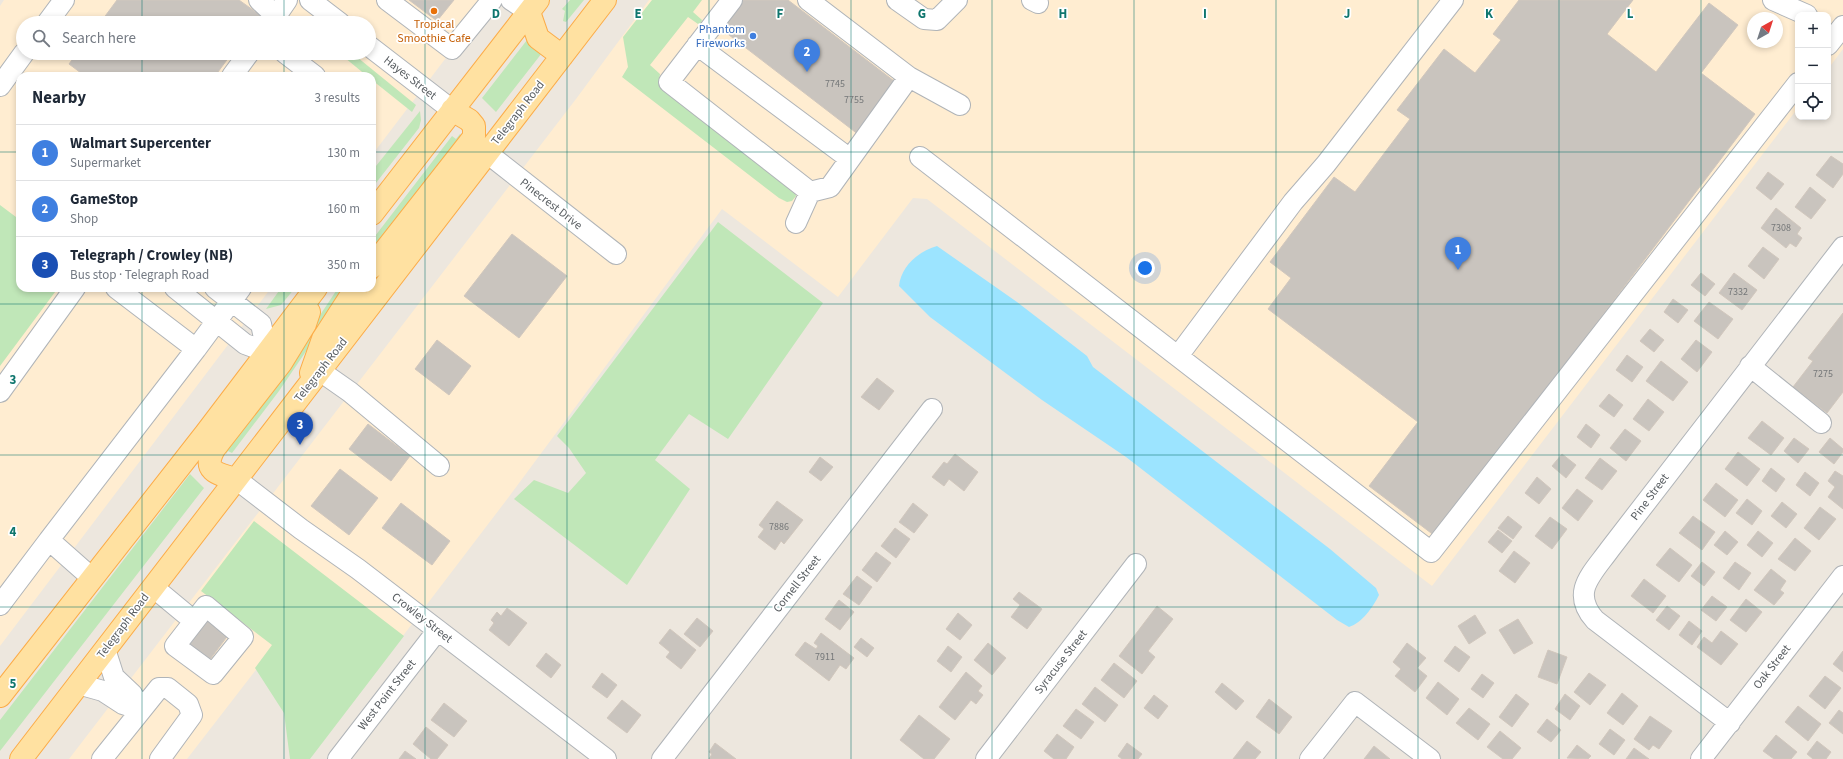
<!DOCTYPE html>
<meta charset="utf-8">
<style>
:root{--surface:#fff;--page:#f6f6f7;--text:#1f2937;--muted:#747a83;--line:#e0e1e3;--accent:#f61b2d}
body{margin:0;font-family:"Source Sans 3",sans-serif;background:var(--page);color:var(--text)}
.controls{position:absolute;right:12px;top:12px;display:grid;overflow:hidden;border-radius:8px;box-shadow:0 2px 6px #0003}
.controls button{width:36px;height:36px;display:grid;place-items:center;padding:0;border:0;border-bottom:1px solid var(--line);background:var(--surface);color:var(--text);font:20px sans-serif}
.compass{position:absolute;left:1747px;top:12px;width:36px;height:36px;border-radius:50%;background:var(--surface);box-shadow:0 2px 6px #0003;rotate:39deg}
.you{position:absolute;left:1145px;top:268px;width:14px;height:14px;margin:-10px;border:3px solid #fff;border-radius:50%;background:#1a73e8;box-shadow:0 0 0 6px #1a73e833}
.badge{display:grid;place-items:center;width:26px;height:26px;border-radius:50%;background:var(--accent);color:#fff;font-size:13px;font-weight:700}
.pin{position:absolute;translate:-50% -33px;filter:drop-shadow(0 1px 2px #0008)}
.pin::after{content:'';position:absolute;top:21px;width:14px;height:12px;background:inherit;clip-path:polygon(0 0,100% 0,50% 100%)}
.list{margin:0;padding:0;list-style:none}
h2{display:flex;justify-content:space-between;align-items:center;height:52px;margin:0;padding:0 16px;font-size:17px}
h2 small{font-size:13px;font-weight:400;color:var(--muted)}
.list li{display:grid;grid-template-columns:26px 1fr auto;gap:12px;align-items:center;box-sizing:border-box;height:56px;padding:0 16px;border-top:1px solid var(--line)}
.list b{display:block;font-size:15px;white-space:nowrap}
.list p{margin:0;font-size:13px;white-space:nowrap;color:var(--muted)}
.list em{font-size:13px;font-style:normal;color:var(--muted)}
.icon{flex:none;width:22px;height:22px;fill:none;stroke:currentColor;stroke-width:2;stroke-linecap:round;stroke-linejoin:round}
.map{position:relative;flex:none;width:1843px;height:759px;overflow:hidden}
.search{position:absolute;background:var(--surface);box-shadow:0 2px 6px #0003;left:16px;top:16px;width:360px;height:44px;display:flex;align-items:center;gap:10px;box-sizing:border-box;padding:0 14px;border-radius:22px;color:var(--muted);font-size:15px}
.panel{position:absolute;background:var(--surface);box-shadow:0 2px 6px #0003;left:16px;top:72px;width:360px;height:220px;border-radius:12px}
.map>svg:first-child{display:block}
</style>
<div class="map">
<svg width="1843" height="759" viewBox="0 0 1843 759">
<rect width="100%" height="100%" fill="#ede7de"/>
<path fill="#ffedd1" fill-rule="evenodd" d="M4,0H490L372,155V76H20V288H271L0,646V6ZM23,23H369V53H23Z
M649,0H1843V49L1828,69V15H1798V108L1432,586L927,199L913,198L838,297L722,209L508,498L399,641L324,582L187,759H69L576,99ZM1753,18H1777V42H1753Z"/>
<path fill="#c0e7b8" d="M570,0H584L566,22L563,21L565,11L562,9Z
M652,0H702L693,12L702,20L701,23L698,24L688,17L650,65L660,74L659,82L661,89L795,191L796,196L792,201L787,202L779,198L622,77L628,67L623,37Z
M527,40L542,53L496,112L482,98Z
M339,53H352L416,105L412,112L372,80V76H367Z
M420,111L421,120L419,128L372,188V171Z
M460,134L461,135L460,137L372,258V240L452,136L456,139Z
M0,205L20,220V288H58L0,366Z
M718,222L823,303L728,439L689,414L655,460L690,489L627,585L514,499L534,480L568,493L586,473L569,448L557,436Z
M281,288H295L281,305L266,309Z
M338,288H349L279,391L232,453L228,451L226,454V449L285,368Z
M190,474L204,488L0,751V720Z
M254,521L404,636L310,759H290L284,713L255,668L272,645L201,591Z"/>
<path fill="#9ce4ff" d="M937,246L1017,302L1087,356L1093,367L1330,549L1376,588L1379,595C1373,607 1362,623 1349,627L1337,620L1126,457L1042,400L930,317L899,286C901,266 919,251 937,246Z"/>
<path fill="#c9c4be" stroke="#d1c7bd" d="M117,0H239L260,15L254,23H100Z
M409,0H454L437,21Z
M742,0H788L898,84L859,135L720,28Z
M1519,0H1633L1607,34L1656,72L1709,3L1738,25L1701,73L1755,114L1435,536L1369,486L1418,422L1268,309L1291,278L1270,262L1334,177L1355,192L1410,119L1397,110L1444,49L1475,73L1501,40L1493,34Z
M77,53H232L215,76H85L69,64Z
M1831,156L1843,164V174L1833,188L1816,175Z
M1768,172L1784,184L1771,200L1756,188Z
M1810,187L1826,200L1811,219L1795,207Z
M1776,208L1801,228L1797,234L1802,238L1796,247L1790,243L1786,248L1761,228Z
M512,234L567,276L519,338L464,296Z
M1763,247L1779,259L1764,279L1748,266Z
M1701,273L1715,284L1705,296L1691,285Z
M1734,273L1757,290L1742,310L1719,293Z
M1673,299L1688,310L1678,323L1664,312Z
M1709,302L1733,319L1718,339L1694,321Z
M1843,313V392L1827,413L1793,387L1813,361L1808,358Z
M1650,329L1664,340L1654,352L1640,341Z
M437,340L471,366L449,395L415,369Z
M1696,340L1712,352L1697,372L1681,359Z
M1627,355L1643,367L1632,382L1616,370Z
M1661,361L1688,382L1673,401L1646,381Z
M877,378L894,391L879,410L861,397Z
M1609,394L1623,405L1614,417L1599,406Z
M1648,399L1664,412L1649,431L1633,419Z
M1762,421L1784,438L1771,455L1748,438Z
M368,424L410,456L391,481L349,449Z
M1586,424L1600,435L1591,448L1577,437Z
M1625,429L1641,441L1626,461L1610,448Z
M1794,438L1809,449L1798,463L1784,451Z
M1830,438L1843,449V452L1834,464L1819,452Z
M1738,452L1760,469L1747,486L1725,469Z
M955,454L978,472L964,491L949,479L944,486L932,477L944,462L947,464Z
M1562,454L1576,465L1566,478L1552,466Z
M820,457L833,467L821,481L809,472Z
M1600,458L1617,471L1602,490L1585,478Z
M1771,468L1785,479L1776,492L1762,481Z
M340,469L378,498L349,535L311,506Z
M1835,471L1843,476V509L1828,497L1835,487L1828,481Z
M1805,472L1819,483L1810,496L1796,485Z
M1537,477L1551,489L1539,504L1525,493Z
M1716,483L1738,500L1725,517L1703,500Z
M1577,489L1593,501L1578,521L1562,508Z
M1747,499L1762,511L1752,525L1736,513Z
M777,501L803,520L784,544L781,541L775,550L758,537L764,529L759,525Z
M1782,502L1797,514L1786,528L1771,516Z
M401,503L450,541L432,565L382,528Z
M913,503L928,515L914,533L899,522Z
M1820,507L1836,519L1819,540L1804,528Z
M1508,516L1522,527L1513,539L1498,528Z
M1693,516L1715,532L1702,550L1679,533Z
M1550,517L1567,529L1552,549L1535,536Z
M895,528L910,539L896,558L881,546Z
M1498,530L1512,541L1502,553L1488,542Z
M1725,531L1738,542L1727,555L1714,545Z
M1758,531L1773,543L1762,557L1747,545Z
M1795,538L1811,551L1795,571L1778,559Z
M1670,548L1692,565L1679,582L1656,565Z
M1514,551L1530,563L1515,583L1499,571Z
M876,552L891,563L877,582L862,570Z
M1702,562L1715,572L1704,586L1691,576Z
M1735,562L1751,573L1739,590L1723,578Z
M1771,569L1786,581L1780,590L1784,593L1774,605L1754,590Z
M857,576L872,587L859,605L843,594Z
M1644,579L1666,596L1653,613L1631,596Z
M1019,592L1042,609L1027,629L1011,617L1020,605L1013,599Z
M1712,596L1727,607L1716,621L1701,610Z
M1746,599L1762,612L1746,632L1730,620Z
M839,600L854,612L840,630L825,619Z
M1157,606L1173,619L1148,651L1155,657L1142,674L1119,656Z
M1667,606L1680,616L1669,630L1656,620Z
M507,608L527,623L509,646L489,630L494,623L491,620L497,612L501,616Z
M958,613L972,625L960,640L946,629Z
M210,614L232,630L208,662L186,645Z
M1475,615L1486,633L1469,644L1458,626Z
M697,618L713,631L700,647L684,634Z
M1518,619L1533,643L1514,654L1499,630Z
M1689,621L1702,631L1692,645L1679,635Z
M670,629L696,650L681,669L666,657L670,652L659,643Z
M1721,631L1738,644L1721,665L1697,647L1704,637L1712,643Z
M821,633L854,658L846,669L840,665L829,681L795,655L805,642L816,649L818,646L814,643Z
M861,638L874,648L867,657L854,647Z
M988,643L1006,658L992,675L974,660Z
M1407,643L1426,658L1417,668L1427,676L1415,692L1395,676L1401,669L1393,662Z
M948,646L962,657L951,672L937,661Z
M1455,646L1470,657L1459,672L1444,661Z
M1548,650L1567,657L1557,684L1538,677Z
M1843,651V672L1833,664Z
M546,653L561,665L551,678L536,666Z
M1114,663L1137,681L1124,698L1101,680Z
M966,672L982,686L978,691L983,695L976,704L971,700L955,720L939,707Z
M602,673L617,685L607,698L592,687Z
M1589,673L1606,685L1590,705L1574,692Z
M1482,674L1494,683L1483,698L1471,689Z
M1825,676L1841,688L1825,709L1809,696Z
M1438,682L1459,699L1447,715L1426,698Z
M1222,683L1244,701L1236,710L1215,692Z
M1095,687L1118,705L1105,722L1082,704Z
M1622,693L1638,706L1623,725L1607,713Z
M1516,694L1529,704L1512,727L1499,717Z
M1565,694L1580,706L1570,720L1555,709Z
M1154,695L1168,706L1158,719L1144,708Z
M1269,699L1292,717L1279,734L1256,717Z
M622,700L641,715L627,733L607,718Z
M444,703L467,721L454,737L431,720Z
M1798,706L1821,724L1808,741L1785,722Z
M1469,708L1490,724L1478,740L1456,723Z
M1076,709L1094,722L1081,739L1063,726Z
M1839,710L1843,713V734L1829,723Z
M919,715L950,739L934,759H924L900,740Z
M1650,716L1672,731L1659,749L1653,745L1649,750L1634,739Z
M1547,719L1561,730L1551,742L1537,732Z
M426,727L448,745L437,759H431L413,744Z
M1610,729L1625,740L1614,755L1599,744Z
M1500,731L1521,748L1512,759H1503L1487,747Z
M1057,734L1074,747L1066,759H1054L1044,751Z
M1776,735L1797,752L1791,759H1774L1763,751Z
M1247,741L1261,752L1255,759H1233Z
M1817,741L1831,752L1826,759H1813L1807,754Z
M715,743L736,759H709L712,754L709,752Z
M1127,743L1142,754L1138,759H1122L1118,756Z
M1577,745L1591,756L1588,759L1567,758Z
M1374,746L1390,759H1364Z
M1634,748L1649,759H1626Z
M405,751L416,759H399Z"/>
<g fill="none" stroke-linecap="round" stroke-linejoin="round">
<g stroke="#b0b4b8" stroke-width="22">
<path id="minor" d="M259,0L276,16L287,0
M310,0L340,23
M387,0L452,49L492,0
M511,0L529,12
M732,0L669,82L810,192L796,223
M808,0L909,77L960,105
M897,0L924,19L937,20L957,0
M1032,0L1038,3
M1773,0L1807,15
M47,23L64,0
M697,45L850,159
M1828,45L1843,26
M369,46L452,110
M285,53L315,76
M232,76L249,53
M0,86L24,53
M487,153L616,254
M920,157L1431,552L1798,83
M810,192L830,187L909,77
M175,288L245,344L267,352L261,324L215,288
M196,349L241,288
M1178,356L1293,202L1326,164L1453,0
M1750,366L1821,423
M320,371L350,392L439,466
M0,392L75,288
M236,479L301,529L358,569L606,759
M92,578L49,540L196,349L116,288
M153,587L194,621
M0,605L49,540
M206,606L243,637L213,674L175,646Z
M105,649L114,677L132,694L141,710
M78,684L103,691L123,704L141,710
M1730,723L1595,620C1570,592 1592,574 1610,549L1843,247
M102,759L159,688H168L188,704L192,715L160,759
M338,759L437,631
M662,759L932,409
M986,759L1136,564
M1310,759L1355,702L1430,759
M1701,759L1843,576"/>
</g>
<g stroke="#fcac48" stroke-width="24">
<path id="major" d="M529,12L538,38L562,56
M372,214L538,0
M372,267L474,137V126L469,120L452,110
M311,373L323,339L356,288
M236,479C217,474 202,471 214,449L281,363L305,324L309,312
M0,696L206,433L316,288
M21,759L605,0"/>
</g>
<use href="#minor" stroke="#fff" stroke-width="20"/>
<use href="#major" stroke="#ffe1a1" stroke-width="22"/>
</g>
<path fill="none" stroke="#0f766e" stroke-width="1" stroke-opacity="0.55" d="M142,0V23M284,0V23M425,0V759M567,0V759M709,0V759M851,0V759M992,0V759M1134,0V759M1276,0V759M1418,0V759M1559,0V759M1701,0V759M142,53V76M284,53V76M0,152H20M372,152H1843M142,288V759M284,288V759M0,304H1843M0,455H1843M0,607H1843"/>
<circle fill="#e8710a" stroke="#fff" stroke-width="1.5" cx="434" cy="11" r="4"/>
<circle fill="#3f7fe0" stroke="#fff" stroke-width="1.5" cx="753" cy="36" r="4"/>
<g text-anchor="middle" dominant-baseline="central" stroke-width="3.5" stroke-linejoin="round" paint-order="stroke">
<g font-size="10" fill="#747778">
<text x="835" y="84">7745</text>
<text x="854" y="100">7755</text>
<text x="1781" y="228">7308</text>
<text x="1738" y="292">7332</text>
<text x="1823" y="374">7275</text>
<text x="779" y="527">7886</text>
<text x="825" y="657">7911</text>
</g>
<g font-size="12" fill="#c56008" stroke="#fff">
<text x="434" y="24">Tropical<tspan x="434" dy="14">Smoothie Cafe</tspan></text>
</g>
<g font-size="12" fill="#366cbe" stroke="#fff" text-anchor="end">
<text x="745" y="29">Phantom<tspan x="745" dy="14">Fireworks</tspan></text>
</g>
<g font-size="12" fill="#585d61" stroke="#fff">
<text transform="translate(410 78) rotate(38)">Hayes Street</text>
<text transform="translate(518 113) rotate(-52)">Telegraph Road</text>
<text transform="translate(551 204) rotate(38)">Pinecrest Drive</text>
<text transform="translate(321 370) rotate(-52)">Telegraph Road</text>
<text transform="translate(1650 497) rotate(-53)">Pine Street</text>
<text transform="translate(797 584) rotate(-52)">Cornell Street</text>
<text transform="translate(422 618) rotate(38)">Crowley Street</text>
<text transform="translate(123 626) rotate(-53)">Telegraph Road</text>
<text transform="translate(1061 662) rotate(-52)">Syracuse Street</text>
<text transform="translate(1772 667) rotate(-52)">Oak Street</text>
<text transform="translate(387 695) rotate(-52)">West Point Street</text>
</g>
</g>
<g font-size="13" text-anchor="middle" font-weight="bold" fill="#0f766e" stroke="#fff" stroke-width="3.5" stroke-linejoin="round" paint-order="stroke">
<text x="496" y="18">D</text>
<text x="638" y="18">E</text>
<text x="780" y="18">F</text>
<text x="922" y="18">G</text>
<text x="1063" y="18">H</text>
<text x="1205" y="18">I</text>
<text x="1347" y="18">J</text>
<text x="1489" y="18">K</text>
<text x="1630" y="18">L</text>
<text x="13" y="384">3</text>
<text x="13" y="536">4</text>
<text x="13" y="688">5</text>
</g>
</svg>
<div class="controls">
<button>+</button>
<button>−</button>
<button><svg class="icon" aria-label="locate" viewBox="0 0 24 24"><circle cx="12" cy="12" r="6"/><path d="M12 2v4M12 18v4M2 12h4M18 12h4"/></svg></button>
</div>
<svg class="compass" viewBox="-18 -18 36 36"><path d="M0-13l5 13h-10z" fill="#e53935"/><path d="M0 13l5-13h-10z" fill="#747a83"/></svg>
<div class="you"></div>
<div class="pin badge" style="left:1458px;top:270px;background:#3f7fe0">1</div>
<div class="pin badge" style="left:807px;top:72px;background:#3f7fe0">2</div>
<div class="pin badge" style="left:300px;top:445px;background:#1a4fb4">3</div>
<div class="search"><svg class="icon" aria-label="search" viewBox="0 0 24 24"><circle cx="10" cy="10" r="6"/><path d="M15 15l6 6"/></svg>Search here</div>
<section class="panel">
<h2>Nearby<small>3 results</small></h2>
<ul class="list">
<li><span class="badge" style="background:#3f7fe0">1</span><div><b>Walmart Supercenter</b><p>Supermarket</p></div><em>130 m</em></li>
<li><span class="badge" style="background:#3f7fe0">2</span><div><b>GameStop</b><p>Shop</p></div><em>160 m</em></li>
<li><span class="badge" style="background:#1a4fb4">3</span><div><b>Telegraph / Crowley (NB)</b><p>Bus stop · Telegraph Road</p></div><em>350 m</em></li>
</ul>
</section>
</div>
